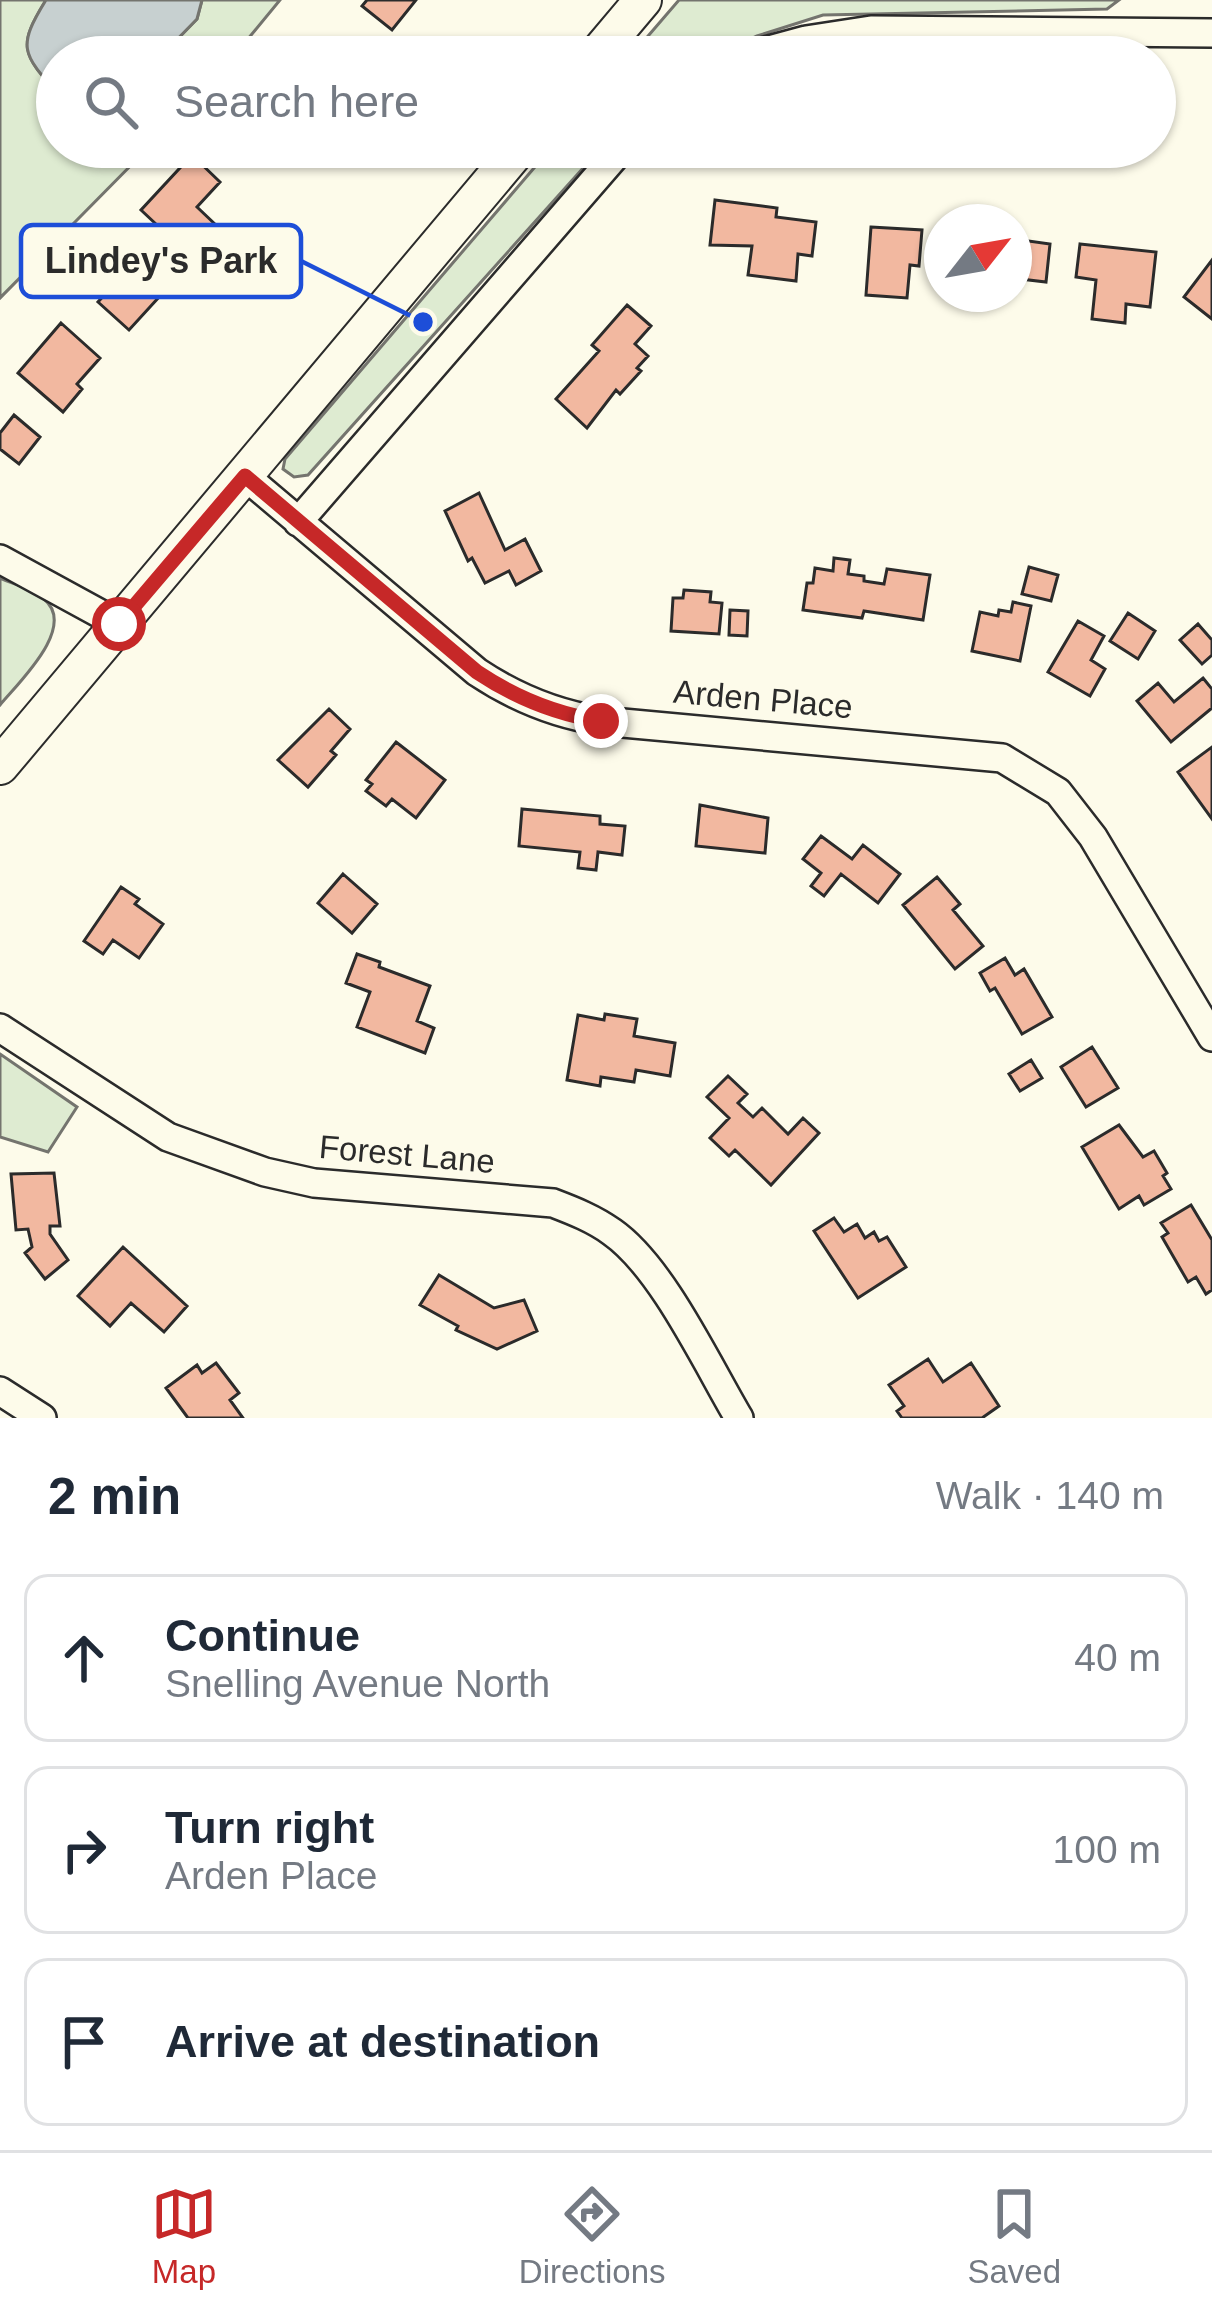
<!DOCTYPE html>
<meta charset="utf-8">
<style>
:root{--surface:#fff;--page:#f2f2f3;--text:#1f2937;--muted:#747a83;--line:#e0e1e3;--accent:#c62828}
body{margin:0;font-family:Helvetica,sans-serif;background:var(--page);color:var(--text)}
.compass{position:absolute;left:924px;top:204px;width:108px;height:108px;border-radius:50%;background:var(--surface);box-shadow:0 3px 9px #0004;rotate:59deg}
.stop{position:absolute;width:36px;height:36px;margin:-27px;border:9px solid #c62828;border-radius:50%;background:#fff}
.stop.end{background:#c62828;border-color:#fff;box-shadow:0 3px 12px #0008}
.list{margin:0;padding:0;list-style:none}
h2{display:flex;justify-content:space-between;align-items:center;height:156px;margin:0;padding:0 48px;font-size:51px}
h2 small{font-size:39px;font-weight:400;color:var(--muted)}
.list li{display:grid;grid-template-columns:78px 1fr auto;gap:36px;align-items:center;box-sizing:border-box;height:168px;margin:0 24px 24px;padding:0 24px;border:3px solid var(--line);border-radius:24px}
.list b{display:block;font-size:45px;white-space:nowrap}
.list p{margin:0;font-size:39px;white-space:nowrap;color:var(--muted)}
.list em{font-size:39px;font-style:normal;color:var(--muted)}
.icon{flex:none;width:66px;height:66px;fill:none;stroke:currentColor;stroke-width:2;stroke-linecap:round;stroke-linejoin:round}
.map{position:relative;flex:none;width:1212px;height:1418px;overflow:hidden}
.search{position:absolute;background:var(--surface);box-shadow:0 3px 9px #0004;left:36px;right:36px;top:36px;height:132px;display:flex;align-items:center;gap:30px;box-sizing:border-box;padding:0 42px;border-radius:66px;color:var(--muted);font-size:45px}
.sheet{height:732px;background:var(--surface)}
nav{display:flex;justify-content:space-around;align-items:center;box-sizing:border-box;height:168px;border-top:3px solid var(--line);background:var(--surface);font-size:33px;color:var(--muted)}
nav a{display:grid;justify-items:center;gap:6px}
nav .on{color:var(--accent)}
.map>svg:first-child{display:block}
</style>
<div class="map">
<svg width="1212" height="1418" viewBox="0 0 1212 1418">
<rect width="100%" height="100%" fill="#fdfbea"/>
<path fill="#deebd1" stroke="#74746e" stroke-width="3" d="M0,0H46C17,47 22,53 57,93V147H149L0,298Z
M202,0H280L233,57H160L197,19Z
M679,0H1119L1107,9L823,15L757,36L712,57H630Z
M552,147H602L308,475L294,477L283,469L285,459Z
M0,578C13,584 33,589 44,599C78,627 18,683 0,705Z
M0,1054L77,1107L48,1152L0,1137Z"/>
<path fill="#c7d0d0" stroke="#74746e" stroke-width="3" d="M46,0H202L197,19L160,57H57V93C22,53 17,47 46,0Z"/>
<path fill="#f2b8a0" stroke="#2b2b2b" stroke-width="3" d="M367,0H416L392,30L362,6Z
M192,155L220,182L197,207L218,227L190,256L141,210Z
M715,200L777,208L776,217L816,222L812,256L798,254L796,281L748,275L752,246L710,245Z
M871,227L922,230L919,266L910,265L907,298L866,295Z
M1014,239L1050,244L1046,282L1020,279L1019,283H1014Z
M1080,244L1156,252L1150,307L1126,304L1125,323L1092,319L1096,280L1076,277Z
M132,250L170,285L129,330L98,302L108,291L91,275L113,251L122,260Z
M1212,260V319L1184,297Z
M627,305L651,326L635,344L648,356L637,368L641,371L620,394L616,390L587,428L556,399L599,351L592,345Z
M61,323L100,358L77,384L82,389L63,412L18,373Z
M14,415L40,437L19,464L0,449V433Z
M479,493L505,550L525,539L541,571L516,585L509,571L485,583L472,558L468,561L445,511Z
M834,558L850,560L848,574L864,576V581L884,584L887,569L930,575L923,620L864,611L862,618L803,610L807,583H813L815,568L833,571Z
M1029,567L1058,575L1051,601L1022,594Z
M684,590L711,592L710,602L722,603L719,634L671,631L673,598H683Z
M1013,602L1031,606L1020,661L972,651L980,612L998,616L999,610L1011,612Z
M730,610L748,611L747,636L729,635Z
M1128,613L1155,631L1138,659L1110,641Z
M1078,621L1104,636L1091,660L1105,669L1090,696L1048,672Z
M1198,624L1212,640V655L1202,664L1180,640Z
M1203,678L1212,689V708L1171,742L1137,701L1158,683L1174,702Z
M329,709L350,729L331,751L336,755L308,787L278,760Z
M396,742L445,780L416,818L392,799L386,806L366,791L372,784L366,780Z
M1212,747V819L1178,772Z
M700,805L768,818L765,853L696,846Z
M522,809L600,816V824L625,826L622,855L598,852L596,870L578,868L580,852L519,846Z
M821,836L852,859L863,845L900,874L878,903L841,874L824,896L811,886L821,873L803,859Z
M343,874L377,904L352,933L318,903Z
M937,877L960,904L953,910L983,946L955,969L903,905Z
M121,887L139,899L135,904L163,924L139,958L113,940L103,954L84,941Z
M357,954L380,962L379,967L430,986L417,1021L434,1028L425,1053L357,1027L370,992L346,983Z
M1005,958L1015,975L1024,969L1052,1017L1022,1034L995,988L990,991L980,973Z
M605,1014L637,1019L634,1036L675,1043L670,1076L636,1070L634,1082L601,1077L600,1086L567,1080L578,1015L604,1020Z
M1092,1047L1118,1088L1086,1107L1061,1067Z
M1031,1060L1042,1078L1020,1091L1009,1074Z
M728,1076L747,1094L738,1103L753,1117L762,1108L788,1134L803,1118L819,1133L771,1185L735,1150L729,1156L710,1138L729,1118L707,1097Z
M1119,1125L1143,1157L1154,1151L1167,1173L1163,1176L1171,1189L1144,1205L1139,1196L1119,1209L1082,1147Z
M54,1173L60,1226H50V1234L68,1260L45,1279L25,1253L32,1247L28,1229L16,1230L11,1174Z
M1191,1205L1212,1240V1290L1206,1294L1196,1277L1188,1282L1162,1237L1168,1233L1161,1223Z
M834,1218L844,1232L857,1224L865,1238L874,1232L879,1241L887,1237L906,1267L858,1298L814,1231Z
M123,1247L187,1306L164,1332L131,1303L110,1326L78,1296Z
M439,1275L494,1308L524,1300L537,1331L497,1349L456,1330L458,1326L420,1305Z
M928,1359L943,1382L971,1363L999,1406L982,1418H902L897,1411L904,1406L889,1385Z
M216,1363L239,1393L230,1400L243,1418H188L166,1388L197,1365L202,1373Z"/>
<g fill="none" stroke-linecap="round" stroke-linejoin="round">
<g stroke="#2b2b2b" stroke-width="32">
<path id="street" d="M743,57L806,40L871,30L1212,33
M245,476L477,672C516,698 555,714 601,721L1002,758L1058,792L1093,837L1212,1037
M298,522L623,147
M0,559L119,624
M0,1028L168,1137L265,1172L314,1183L553,1203C574,1211 594,1219 612,1232C662,1267 707,1364 739,1418
M0,1391L42,1418"/>
</g>
<g stroke="#2b2b2b" stroke-width="40">
<path id="secondary" d="M595,57L643,0
M0,766L520,147"/>
</g>
<use href="#street" stroke="#fdfbea" stroke-width="27"/>
<use href="#secondary" stroke="#fdfbea" stroke-width="36"/>
</g>
<g fill="none" stroke-linecap="round" stroke-linejoin="round">
<path stroke="#c62828" stroke-width="15" d="M119,624L245,476L477,672C516,698 555,714 601,721"/>
</g>
<g text-anchor="middle" dominant-baseline="central" stroke-width="9" stroke-linejoin="round" paint-order="stroke">
<g font-size="33" fill="#2b2b2b" stroke="#fdfbea">
<text transform="translate(763 699) rotate(5)">Arden Place</text>
<text transform="translate(407 1154) rotate(5)">Forest Lane</text>
</g>
</g>
<path fill="none" stroke="#1d4ed8" stroke-width="4.5" d="M423 322L301 261"/>
<circle fill="#1d4ed8" stroke="#fdfbea" stroke-width="4.5" cx="423" cy="322" r="12"/>
<rect fill="#fdfbea" stroke="#1d4ed8" stroke-width="4.5" x="21" y="225" width="280" height="72" rx="12"/>
<g font-size="36" text-anchor="middle" font-weight="bold" fill="#2b2b2b">
<text x="161" y="273">Lindey's Park</text>
</g>
</svg>
<svg class="compass" viewBox="-18 -18 36 36"><path d="M0-13l5 13h-10z" fill="#e53935"/><path d="M0 13l5-13h-10z" fill="#747a83"/></svg>
<div class="stop" style="left:119px;top:624px"></div>
<div class="stop end" style="left:601px;top:721px"></div>
<div class="search"><svg class="icon" aria-label="search" viewBox="0 0 24 24"><circle cx="10" cy="10" r="6"/><path d="M15 15l6 6"/></svg>Search here</div>
</div>
<section class="sheet">
<h2>2 min<small>Walk · 140 m</small></h2>
<ul class="list">
<li><svg class="icon" aria-label="ahead" viewBox="0 0 24 24"><path d="M12 20V5M6 11l6-6 6 6"/></svg><div><b>Continue</b><p>Snelling Avenue North</p></div><em>40 m</em></li>
<li><svg class="icon" aria-label="right" viewBox="0 0 24 24"><path d="M7 20v-9h11M14 6l5 5-5 5"/></svg><div><b>Turn right</b><p>Arden Place</p></div><em>100 m</em></li>
<li><svg class="icon" aria-label="arrive" viewBox="0 0 24 24"><path d="M6 21V4h12l-3 4 3 4H6"/></svg><div><b>Arrive at destination</b></div></li>
</ul>
</section>
<nav>
<a class="on"><svg class="icon" aria-label="map" viewBox="0 0 24 24"><path d="M3 6l6-2 6 2 6-2v14l-6 2-6-2-6 2zM9 4v14M15 6v14"/></svg>Map</a>
<a><svg class="icon" aria-label="directions" viewBox="0 0 24 24"><path d="M12 3l9 9-9 9-9-9zM9 14v-3h6M13 9l2 2-2 2"/></svg>Directions</a>
<a><svg class="icon" aria-label="saved" viewBox="0 0 24 24"><path d="M7 4h10v16l-5-4-5 4z"/></svg>Saved</a>
</nav>
